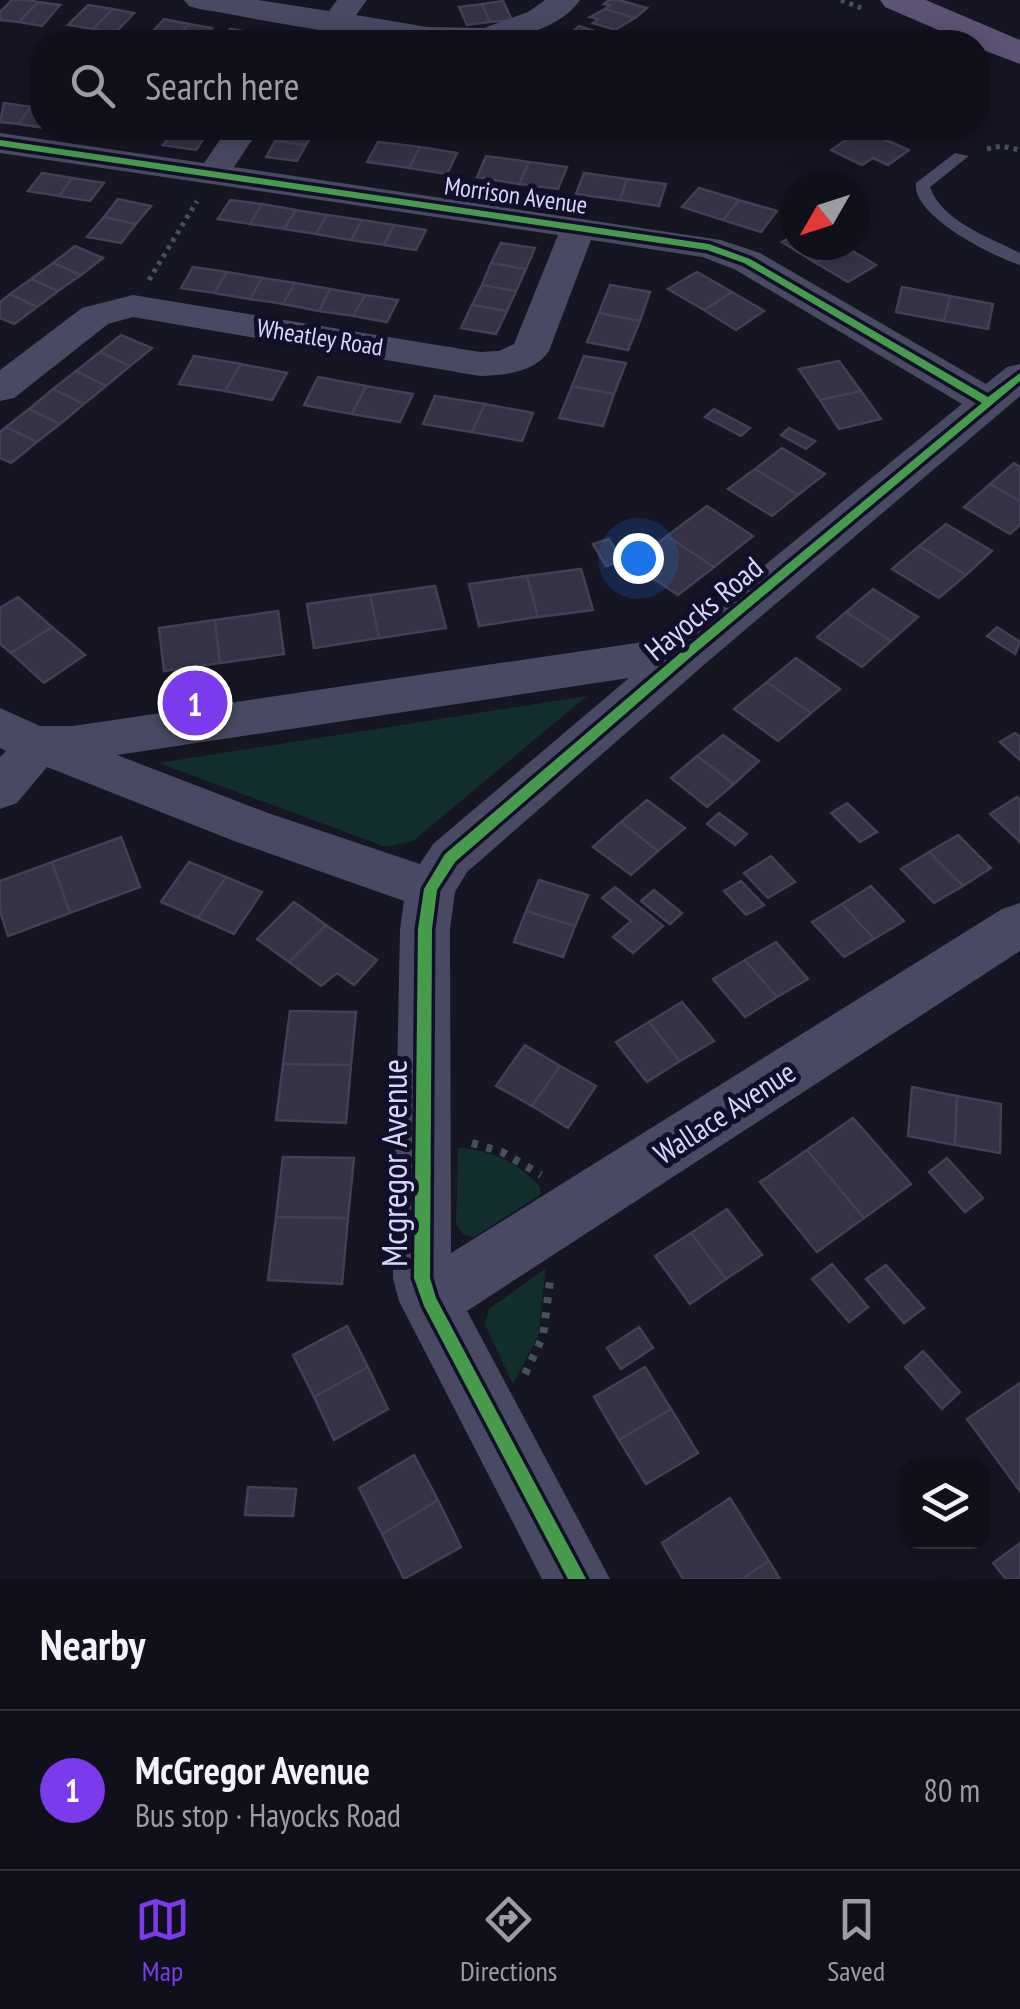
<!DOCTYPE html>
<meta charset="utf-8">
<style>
:root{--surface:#10101a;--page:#1e1e27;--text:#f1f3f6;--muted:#9c9da2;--line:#303039;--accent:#7c3aed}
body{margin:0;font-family:"PT Sans Narrow",sans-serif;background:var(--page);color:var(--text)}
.controls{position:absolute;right:30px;bottom:30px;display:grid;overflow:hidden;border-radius:20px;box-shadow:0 5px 25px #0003}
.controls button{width:90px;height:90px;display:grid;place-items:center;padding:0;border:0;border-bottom:2px solid var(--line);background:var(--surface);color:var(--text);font:50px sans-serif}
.compass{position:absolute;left:780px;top:170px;width:90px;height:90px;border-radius:50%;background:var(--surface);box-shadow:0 5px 25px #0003;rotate:231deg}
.you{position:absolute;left:638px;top:558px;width:35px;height:35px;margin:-25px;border:8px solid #fff;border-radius:50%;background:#1a73e8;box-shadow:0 0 0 15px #1a73e833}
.badge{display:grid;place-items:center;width:65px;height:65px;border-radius:50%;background:var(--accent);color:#fff;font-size:32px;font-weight:700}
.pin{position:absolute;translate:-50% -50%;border:5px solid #fff;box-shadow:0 2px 10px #0006}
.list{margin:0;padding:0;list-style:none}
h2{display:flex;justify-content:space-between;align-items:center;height:130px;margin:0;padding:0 40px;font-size:42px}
h2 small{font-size:32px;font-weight:400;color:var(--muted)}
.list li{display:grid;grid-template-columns:65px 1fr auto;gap:30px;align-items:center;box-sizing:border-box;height:160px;padding:0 40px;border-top:2px solid var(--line)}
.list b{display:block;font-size:38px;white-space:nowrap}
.list p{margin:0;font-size:32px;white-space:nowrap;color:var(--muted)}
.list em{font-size:32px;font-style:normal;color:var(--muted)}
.icon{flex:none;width:55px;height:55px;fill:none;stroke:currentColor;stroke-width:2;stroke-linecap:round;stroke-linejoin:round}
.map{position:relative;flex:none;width:1020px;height:1579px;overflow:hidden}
.search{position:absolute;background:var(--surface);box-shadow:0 5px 25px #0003;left:30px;right:30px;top:30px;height:110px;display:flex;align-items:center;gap:25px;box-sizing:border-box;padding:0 35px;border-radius:40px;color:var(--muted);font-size:38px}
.sheet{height:290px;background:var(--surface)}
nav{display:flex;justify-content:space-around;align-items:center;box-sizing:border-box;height:140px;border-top:2px solid var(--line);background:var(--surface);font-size:28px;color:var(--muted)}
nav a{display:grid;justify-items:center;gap:5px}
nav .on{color:var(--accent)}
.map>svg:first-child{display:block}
</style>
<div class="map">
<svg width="1020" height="1579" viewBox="0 0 1020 1579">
<rect width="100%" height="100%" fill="#161522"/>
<path fill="#122e2d" d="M587,696L413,841L386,847L158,763Z
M458,1148C490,1149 519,1163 540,1187V1195L474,1237L463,1234L456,1224Z
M546,1268L538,1336L513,1384L485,1325L489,1309Z"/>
<path fill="#343244" stroke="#433f56" stroke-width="2.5" d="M12,0H27L38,2L19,22L0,20V12Z
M609,0H619L647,8L635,18L605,9L610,5L604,4Z
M503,1L512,20L490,22L482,4Z
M38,2L60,5L42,26L19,22Z
M482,4L490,22L467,25L459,7Z
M88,5L113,9L93,29L68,25Z
M113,9L134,13L115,33L93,29Z
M605,9L635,18L615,30L593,23L598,19L590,17Z
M164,19L189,24L172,42L145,40Z
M189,24L212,28L199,42H172Z
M579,26L614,37L608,42L572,38L577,34L572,32Z
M230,29L256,33L249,42H220Z
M4,103L31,107L18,124L0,122Z
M31,107L42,109L45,128L18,124Z
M78,128H112L105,137L74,133Z
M176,128H197L210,129L196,150L163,145Z
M284,128H304L315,129L306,145L275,141Z
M818,128H859L909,150L888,165L873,158L862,165L831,150L846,140Z
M275,141L306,145L297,161L266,157Z
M378,142L420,147L409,168L367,162Z
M420,147L457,153L447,174L409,168Z
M486,156L529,162L519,184L477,177Z
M529,162L567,167L558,189L519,184Z
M42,173L72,178L59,196L28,191Z
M584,173L627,179L620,200L576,194Z
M72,178L104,183L90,201L59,196Z
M627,179L666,184L659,206L620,200Z
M699,188L739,200L723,220L682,207Z
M118,199L151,206L136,224L104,217Z
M230,200L262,204L250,224L218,219Z
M739,200L777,211L761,232L723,220Z
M262,204L296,210L284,229L250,224Z
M296,210L327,215L316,234L284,229Z
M327,215L362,220L351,240L316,234Z
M104,217L136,224L121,243L87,237Z
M362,220L394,225L384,245L351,240Z
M394,225L426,230L416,250L384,245Z
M795,235V245L844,246L816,263L782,242Z
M501,243L535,248L526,269L491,263Z
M75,246L103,258L81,275L53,263Z
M844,246L876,265L848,282L816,263Z
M53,263L81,275L58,291L31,279Z
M491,263L526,269L516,291L482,285Z
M193,267L227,272L214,293L181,288Z
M227,272L262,278L250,299L214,293Z
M697,272L732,292L704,310L668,289Z
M262,278L295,283L283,304L250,299Z
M31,279L58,291L37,307L10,294Z
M295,283L330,289L319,311L283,304Z
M482,285L516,291L507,311L472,305Z
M610,285L650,292L640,321L599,313Z
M902,287L950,296L944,321L896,312Z
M330,289L365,295L353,316L319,311Z
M732,292L764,311L736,330L704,310Z
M10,294L37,307L14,324L0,318V302Z
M365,295L398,300L387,322L353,316Z
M950,296L993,304L988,329L944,321Z
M472,305L507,311L496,334L461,328Z
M599,313L640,321L628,350L587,342Z
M121,335L152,348L130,366L100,352Z
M100,352L130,366L106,386L76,371Z
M194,356L241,364L225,391L179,384Z
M584,356L626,363L614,394L572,386Z
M839,361L861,391L820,400L799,369Z
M241,364L287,373L272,400L225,391Z
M76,371L106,386L84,404L53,389Z
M318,377L366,386L352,414L304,405Z
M366,386L413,394L400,422L352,414Z
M572,386L614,394L603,426L559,418Z
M53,389L84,404L60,424L29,409Z
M861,391L881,419L839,429L820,400Z
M435,396L485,404L472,432L423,424Z
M485,404L533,413L522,441L472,432Z
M29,409L60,424L37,442L6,427Z
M714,409L750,428L741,436L705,417Z
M6,427L37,442L11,463L0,458V432Z
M789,428L815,441L806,449L781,435Z
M782,448L825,474L798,495L755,469Z
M1014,463L1020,467V501L990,484Z
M755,469L798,495L772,516L728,489Z
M990,484L1020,501V525L1010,534L964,507Z
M707,506L753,536L714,567L667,536Z
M946,524L992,551L966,575L919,546Z
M667,536L714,567L678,595L631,564Z
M609,539L623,561L606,566L593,544Z
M919,546L966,575L939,598L892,569Z
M581,569L593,610L538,617L527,576Z
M527,576L538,617L479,626L469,584Z
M435,586L446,628L379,638L370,595Z
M873,589L918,617L891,641L846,612Z
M370,595L379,638L314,648L307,604Z
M18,597L52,627L11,653L0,644V608Z
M278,611L284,654L220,663L215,620Z
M846,612L891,641L862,667L817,637Z
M215,620L220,663L164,671L159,628Z
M52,627L85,655L44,683L11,653Z
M997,627L1020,642L1015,654L987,636Z
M796,658L840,689L811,713L767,682Z
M767,682L811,713L778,741L734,709Z
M1015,733L1020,737V760L1000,742Z
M723,735L759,761L734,784L697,756Z
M697,756L734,784L707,807L671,778Z
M1017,797L1020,800V842L990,814Z
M647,800L685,828L658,851L621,822Z
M847,803L877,832L860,842L831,813Z
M719,813L747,834L735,845L707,824Z
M621,822L658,851L631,875L593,847Z
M958,835L991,868L963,886L929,852Z
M121,837L140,887L70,913L52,862Z
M929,852L963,886L934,903L901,869Z
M771,856L795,882L768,898L744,873Z
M52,862L70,913L8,936L0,911V881Z
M189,862L226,877L198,918L161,902Z
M226,877L262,892L234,934L198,918Z
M539,880L588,895L575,926L526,911Z
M741,881L764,905L746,915L724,891Z
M871,886L904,921L874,939L842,904Z
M615,887L663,926L633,953L613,937L631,921L602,898Z
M654,890L682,913L670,924L641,901Z
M294,902L326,925L289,962L257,939Z
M842,904L874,939L844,957L812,922Z
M526,911L575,926L563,957L514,942Z
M326,925L377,960L354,985L337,973L321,986L289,962Z
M776,942L808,979L777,997L745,960Z
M745,960L777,997L745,1017L713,979Z
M682,1002L714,1041L680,1061L649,1022Z
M290,1011L356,1012L351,1065L283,1064Z
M649,1022L680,1061L647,1082L616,1042Z
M525,1045L560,1066L532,1106L496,1086Z
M283,1064L351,1065L346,1123L276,1120Z
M560,1066L596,1086L568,1128L532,1106Z
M912,1087L957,1096L955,1145L908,1136Z
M957,1096L1001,1104L1000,1153L955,1145Z
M853,1118L911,1184L864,1218L807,1150Z
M807,1150L864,1218L817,1252L760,1182Z
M283,1157L354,1158L348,1218L276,1217Z
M947,1158L983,1198L965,1212L929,1172Z
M727,1209L762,1255L726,1279L691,1233Z
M276,1217L348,1218L342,1284L268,1280Z
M691,1233L726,1279L690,1304L655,1256Z
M832,1264L868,1307L849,1322L812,1279Z
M886,1265L924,1308L904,1323L866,1279Z
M347,1326L368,1367L314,1397L293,1355Z
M639,1327L653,1348L621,1369L607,1348Z
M923,1351L960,1392L942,1409L905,1367Z
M368,1367L388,1409L334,1440L314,1397Z
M645,1367L671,1409L619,1440L594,1397Z
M1020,1383V1491L967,1419Z
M671,1409L698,1453L646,1484L619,1440Z
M414,1455L438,1500L382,1534L359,1488Z
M248,1487L296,1489L293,1516L245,1515Z
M730,1498L769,1561L742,1579H683L662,1543Z
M438,1500L461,1547L404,1579L382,1534Z
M1020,1543V1579H1006L993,1563Z
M769,1561L780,1579H742Z"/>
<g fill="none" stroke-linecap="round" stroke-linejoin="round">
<path stroke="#43515f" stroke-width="5" stroke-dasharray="4 5" stroke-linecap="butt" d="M841,0L861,8
M987,149L1001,146L1020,150
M149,280L197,201"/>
<path stroke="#43515f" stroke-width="8" stroke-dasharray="6 9" stroke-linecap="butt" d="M472,1143L502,1152L541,1175
M525,1374L543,1336L550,1281"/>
<path fill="#494963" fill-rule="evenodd" d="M955,153L969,156L930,187C941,221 991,238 1020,253V265C992,256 911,215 916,183Z"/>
<path fill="#494963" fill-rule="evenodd" d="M184,0H258L329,11L337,0H367L356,15L427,27L484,28L528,12L545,0H580C522,82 286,22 199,9L189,6Z
M228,128H260L234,167L721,240L760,253L986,384L1007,367L1020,364V396L705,664L467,872L455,892L450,929L451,1253L1002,909L1020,903V951L467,1311L610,1579H542L399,1301L393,1278L400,929L404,901L234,841L47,767L17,803L0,809V757L6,751L0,748V708L40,726H73L677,637L962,404L734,269L702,257L591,240L549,351C534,373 504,375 480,376L133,317L108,324L14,398L0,401V370L82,308L133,295L480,352L499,351L514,344L558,235L0,153V133L204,163ZM629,678L433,844L420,864L268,813L117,755Z"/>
<path fill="#5d5374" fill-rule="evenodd" d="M880,0H926L1020,40V64L978,48V42H966L885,7Z"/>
<g stroke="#120f28" stroke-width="7">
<path id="cycleway" d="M0,140L709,244L750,259L988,397L1020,373V381L693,655L455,862L437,890L432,929L430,1278L436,1298L586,1579H568L424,1306L414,1278L418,929L424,889L445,854L685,649L982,403L744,263L707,250L0,146Z"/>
</g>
<use href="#cycleway" fill="#469c4c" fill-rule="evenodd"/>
</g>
<g text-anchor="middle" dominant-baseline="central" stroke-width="10" stroke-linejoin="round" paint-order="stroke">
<g font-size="25" fill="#d8d5ff" stroke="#120f28">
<text transform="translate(516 195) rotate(8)">Morrison Avenue</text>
<text transform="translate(320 337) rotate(9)">Wheatley Road</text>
</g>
<g font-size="30" fill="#d8d5ff" stroke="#120f28">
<text transform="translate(703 608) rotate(-40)">Hayocks Road</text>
<text transform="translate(724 1112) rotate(-33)">Wallace Avenue</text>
</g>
<g font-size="35" fill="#d8d5ff" stroke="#120f28">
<text transform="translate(394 1163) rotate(-90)">Mcgregor Avenue</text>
</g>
</g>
</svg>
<div class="controls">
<button><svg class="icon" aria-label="layers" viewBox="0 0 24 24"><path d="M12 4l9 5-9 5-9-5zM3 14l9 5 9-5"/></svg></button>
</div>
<svg class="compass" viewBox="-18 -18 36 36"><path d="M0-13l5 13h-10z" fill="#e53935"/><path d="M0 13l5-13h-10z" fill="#9c9da2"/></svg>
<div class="you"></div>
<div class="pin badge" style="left:195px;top:703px">1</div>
<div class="search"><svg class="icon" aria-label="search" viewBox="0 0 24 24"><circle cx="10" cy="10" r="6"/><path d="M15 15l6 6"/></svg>Search here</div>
</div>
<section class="sheet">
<h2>Nearby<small></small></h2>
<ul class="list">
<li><span class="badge">1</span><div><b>McGregor Avenue</b><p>Bus stop · Hayocks Road</p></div><em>80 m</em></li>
</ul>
</section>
<nav>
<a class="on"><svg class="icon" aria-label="map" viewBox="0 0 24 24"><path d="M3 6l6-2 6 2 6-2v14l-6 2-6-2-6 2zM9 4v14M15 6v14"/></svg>Map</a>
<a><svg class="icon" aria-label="directions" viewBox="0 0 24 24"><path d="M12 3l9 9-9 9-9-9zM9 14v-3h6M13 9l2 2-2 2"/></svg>Directions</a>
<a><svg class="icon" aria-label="saved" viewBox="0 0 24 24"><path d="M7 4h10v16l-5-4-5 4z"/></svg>Saved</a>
</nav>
